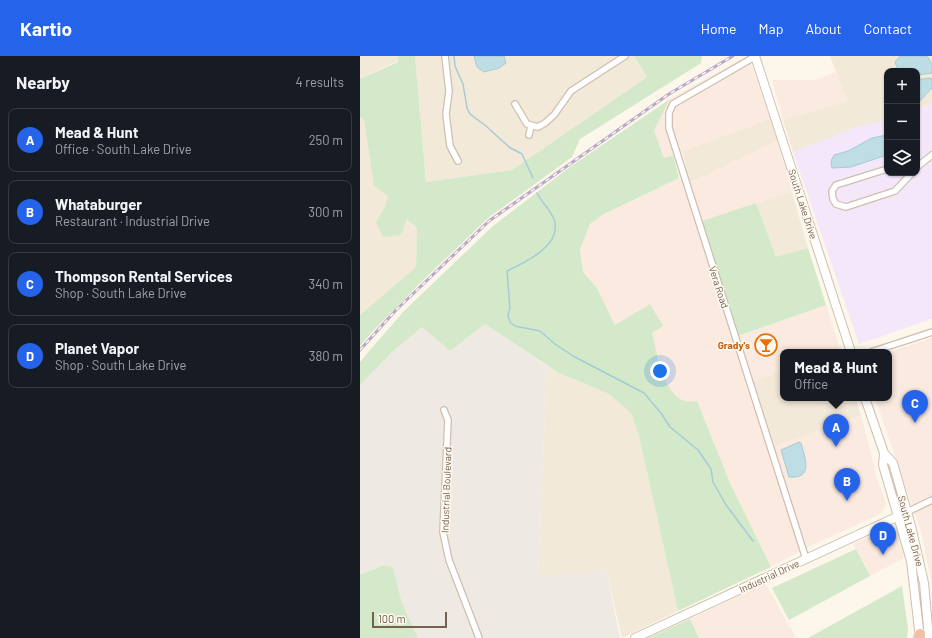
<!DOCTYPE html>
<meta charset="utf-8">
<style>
:root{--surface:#171b24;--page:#20242c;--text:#f1f3f6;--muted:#9ea1a6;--line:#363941;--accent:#2563eb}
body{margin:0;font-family:Barlow,sans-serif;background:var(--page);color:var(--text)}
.controls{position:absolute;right:12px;top:12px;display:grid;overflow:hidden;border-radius:8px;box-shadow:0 1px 3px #0004}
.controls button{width:36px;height:36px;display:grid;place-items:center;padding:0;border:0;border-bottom:1px solid var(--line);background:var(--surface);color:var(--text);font:20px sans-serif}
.scale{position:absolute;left:12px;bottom:10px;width:75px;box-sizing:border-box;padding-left:4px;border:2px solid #76604e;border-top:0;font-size:11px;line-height:14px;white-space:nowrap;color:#76604e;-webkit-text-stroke:3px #fefaf1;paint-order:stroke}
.you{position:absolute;left:300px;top:315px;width:14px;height:14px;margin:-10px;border:3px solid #fff;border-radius:50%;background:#1a73e8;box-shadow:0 0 0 6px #1a73e833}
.badge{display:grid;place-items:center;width:26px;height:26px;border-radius:50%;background:var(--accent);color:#fff;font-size:13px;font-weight:700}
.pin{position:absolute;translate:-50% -33px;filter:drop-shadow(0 1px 2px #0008)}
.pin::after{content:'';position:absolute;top:21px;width:14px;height:12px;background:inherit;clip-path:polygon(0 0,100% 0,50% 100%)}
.popup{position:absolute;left:420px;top:293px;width:112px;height:52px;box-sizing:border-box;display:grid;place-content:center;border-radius:8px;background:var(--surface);filter:drop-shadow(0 1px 3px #0005);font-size:13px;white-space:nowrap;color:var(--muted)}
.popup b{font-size:15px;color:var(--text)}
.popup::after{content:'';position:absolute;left:50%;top:100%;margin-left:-8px;border:8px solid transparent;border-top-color:var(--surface)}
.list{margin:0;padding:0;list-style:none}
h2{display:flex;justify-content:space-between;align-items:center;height:52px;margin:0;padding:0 16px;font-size:17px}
h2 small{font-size:13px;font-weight:400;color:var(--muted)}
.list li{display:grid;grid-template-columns:26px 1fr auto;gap:12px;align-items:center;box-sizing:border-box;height:64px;margin:0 8px 8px;padding:0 8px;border:1px solid var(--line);border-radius:8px}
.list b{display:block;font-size:15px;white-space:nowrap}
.list p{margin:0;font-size:13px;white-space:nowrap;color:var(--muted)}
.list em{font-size:13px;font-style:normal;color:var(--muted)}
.icon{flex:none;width:22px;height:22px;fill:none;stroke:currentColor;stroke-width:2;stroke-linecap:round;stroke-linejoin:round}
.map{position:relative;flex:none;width:572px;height:582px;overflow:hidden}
header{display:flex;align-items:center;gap:24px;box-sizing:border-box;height:56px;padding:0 20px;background:var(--accent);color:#fff}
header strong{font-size:19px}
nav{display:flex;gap:22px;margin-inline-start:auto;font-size:14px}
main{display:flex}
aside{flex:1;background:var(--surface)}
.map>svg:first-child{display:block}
</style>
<header>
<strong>Kartio</strong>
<nav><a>Home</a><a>Map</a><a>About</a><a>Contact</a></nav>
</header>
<main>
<aside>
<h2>Nearby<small>4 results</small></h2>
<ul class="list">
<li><span class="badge">A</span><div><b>Mead &amp; Hunt</b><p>Office · South Lake Drive</p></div><em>250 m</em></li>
<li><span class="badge">B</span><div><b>Whataburger</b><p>Restaurant · Industrial Drive</p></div><em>300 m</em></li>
<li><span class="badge">C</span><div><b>Thompson Rental Services</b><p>Shop · South Lake Drive</p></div><em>340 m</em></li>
<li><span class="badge">D</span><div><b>Planet Vapor</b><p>Shop · South Lake Drive</p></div><em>380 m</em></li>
</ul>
</aside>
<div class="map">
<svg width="572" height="582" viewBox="0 0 572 582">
<rect width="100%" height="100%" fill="#fcf6eb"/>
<path fill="#f3e9d9" d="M0,0H38V5L0,23Z
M55,0H274L287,21L152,114L66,126Z
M470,0H572V48L557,53V15H527V63L497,71L433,96L423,64L487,45Z
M0,61L4,64L14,129L28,140L24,152L16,166L47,163L57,172L56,211L0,259Z
M410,63L417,85L330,127L322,95Z
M432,136L448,192L416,202L396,147Z
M187,310L197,316L249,338L271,357L279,380L318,555L262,582L246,514L178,521Z
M423,315V342H496L501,360L415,390L393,325Z"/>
<path fill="#fbeadf" d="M387,0L392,10L410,63L304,102L294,74L310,43Z
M476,16L487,45L423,64L412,24H456Z
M417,85L432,136L342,165L379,280L466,249L481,296H423V315L393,325L415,390L501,360L515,413L514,414L526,448L520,458L446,492L411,511L370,427L337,345L329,347L317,343L305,326L292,277L303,270L290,248L255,269L237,232L223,216L220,193L230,168L244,158L319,122L330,127Z
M572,282V529L561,475L515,342H529V296Z
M527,473H532L537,477L544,502L510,520L493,488Z
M405,527L435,580L432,582H339L330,563Z"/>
<path fill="#eee9e3" d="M125,268L187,310L178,520L246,514L260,582H58L42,547L33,512L0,519V329L32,296L62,271L90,295Z"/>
<path fill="#f3e7f9" d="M572,48V263L499,288L433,96L497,71L527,63V117H557V53Z"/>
<path fill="#d4e9c9" d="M38,0H55L66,126L152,114L287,21L274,0H342L341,7L220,83L212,101L128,162L58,229L12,276L0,290V259L56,211L57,172L47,163L41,179L23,181L16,166L24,152L28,140L14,130L4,64L0,61V23L38,6Z
M310,43L294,74L304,102L313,99L319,122L244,158L230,168L220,193L223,216L237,232L255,269L290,248L303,270L292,277C298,299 305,353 337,345L370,427L411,511L318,555L279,380L271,357L249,338L197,316L125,268L90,295L62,271L32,296L0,329V306L10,294L44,255L133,170L210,111Z
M396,147L416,201L448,192L466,249L378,280L342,165Z
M496,493L510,520L429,564L412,532Z
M24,509L33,512L42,547L58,582H0V519Z
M542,530L548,573L547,582H448Z
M330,563L339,582H288Z"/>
<path fill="#bfdde5" stroke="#a6cbd6" d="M114,0H144L146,7L139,12L124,16L117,11Z
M540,0H567L572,8V17L557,19V15H540L537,11L535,6Z
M569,22L572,23V32L557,48V24Z
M527,79V99L491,111L472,112L471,105L474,99L488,95L512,82Z
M439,386L441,387C445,402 454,423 429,421L421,394Z"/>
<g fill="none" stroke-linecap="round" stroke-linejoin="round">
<path stroke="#a6cbd6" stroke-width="1.5" d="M94,0L95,10L103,28L107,52L110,58L126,70L149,91L162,98L173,122
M177,137C181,146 190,153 194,163C203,189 166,206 147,215L150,252L148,259L150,266L155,270L180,275L195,288L213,300L284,337L301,357L310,371L338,394L351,413L353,426L366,449L393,485"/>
<g stroke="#cebfb0" stroke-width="8">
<path id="street" d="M85,0L89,35L86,58L90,90L98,105
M396,0L313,48L309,57V72L446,503
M155,48L167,68L178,71L185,67L194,59L211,35L265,0
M169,79L171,70
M557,111L572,99
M527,113L476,129L472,135L473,143L476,148L486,151L535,135L552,117
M511,296L572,276
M84,354L88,364L83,476L89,504L119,582
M545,457L572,444"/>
</g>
<g stroke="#d0c0ae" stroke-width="10">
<path id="secondary" d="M395,0L491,296
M505,342L524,397L533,407L551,470L564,527L569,582
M524,397L523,409L551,505L560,582
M275,582L543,458"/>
</g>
<g stroke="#d9d2cd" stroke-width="12">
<path id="highway" d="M559,582L560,578"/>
</g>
<use href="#street" stroke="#fff" stroke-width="5.5"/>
<use href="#secondary" stroke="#fff" stroke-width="8"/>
<use href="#highway" stroke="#f2bfa5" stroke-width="10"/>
<g stroke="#bba8c6" stroke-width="3">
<path id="rail" d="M0,294L36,254L129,165L309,38L373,0"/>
</g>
<use href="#rail" stroke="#fefaf1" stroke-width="1.5" stroke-dasharray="4.5" stroke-linecap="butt"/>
</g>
<defs>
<g id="bar-ring" transform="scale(1.15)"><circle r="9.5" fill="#fefaf1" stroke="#e8710a" stroke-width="1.5"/><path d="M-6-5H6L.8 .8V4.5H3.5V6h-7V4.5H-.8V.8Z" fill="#e8710a"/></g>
</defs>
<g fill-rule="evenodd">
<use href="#bar-ring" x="406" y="289"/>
</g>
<g text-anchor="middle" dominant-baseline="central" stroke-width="3" stroke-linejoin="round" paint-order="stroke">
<g font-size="10" fill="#76604e" stroke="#fefaf1">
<text transform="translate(443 148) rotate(72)">South Lake Drive</text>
<text transform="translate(359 231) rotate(72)">Vera Road</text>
<text transform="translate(86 434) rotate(-88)">Industrial Boulevard</text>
<text transform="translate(551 475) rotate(75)">South Lake Drive</text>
<text transform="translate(409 520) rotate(-25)">Industrial Drive</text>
</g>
<g font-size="10" font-weight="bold" fill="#c56008" stroke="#fefaf1" text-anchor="end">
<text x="390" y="289">Grady's</text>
</g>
</g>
</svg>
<div class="controls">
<button>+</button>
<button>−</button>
<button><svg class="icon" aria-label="layers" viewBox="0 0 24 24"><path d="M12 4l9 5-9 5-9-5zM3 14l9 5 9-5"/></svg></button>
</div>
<div class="scale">100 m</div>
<div class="you"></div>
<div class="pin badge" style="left:476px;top:391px">A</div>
<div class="popup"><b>Mead &amp; Hunt</b>Office</div>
<div class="pin badge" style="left:487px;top:445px">B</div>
<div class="pin badge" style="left:555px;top:367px">C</div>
<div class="pin badge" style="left:523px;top:499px">D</div>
</div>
</main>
